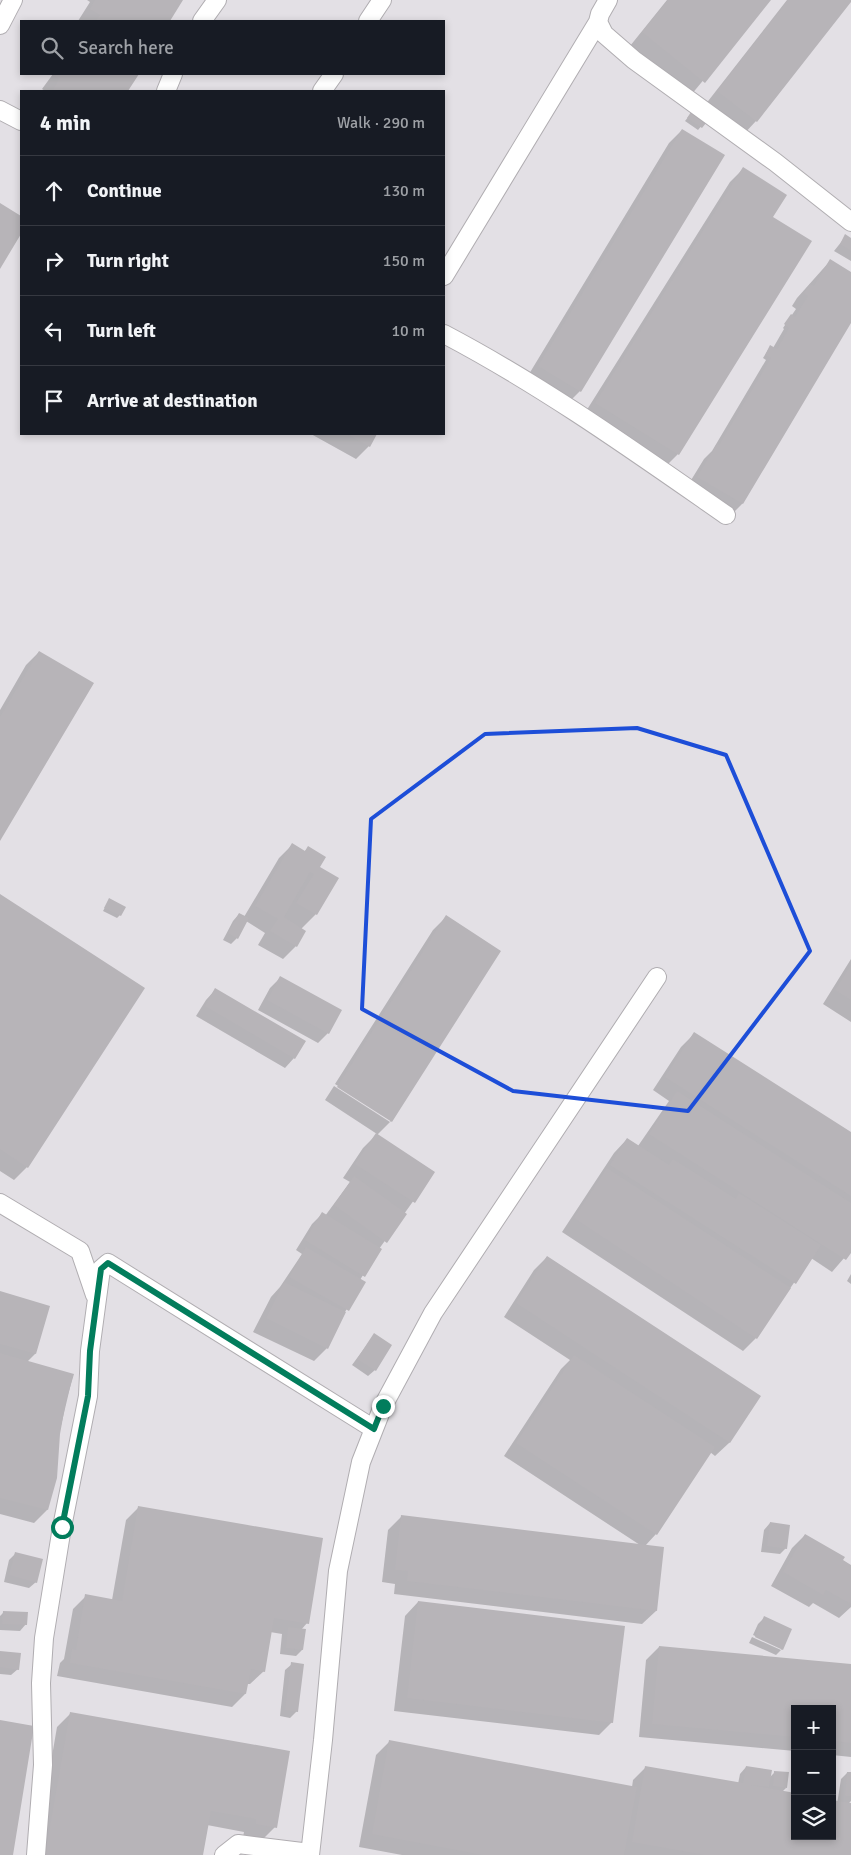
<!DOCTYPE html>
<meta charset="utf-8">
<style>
:root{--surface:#171b24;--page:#242831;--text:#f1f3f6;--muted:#9ea1a6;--line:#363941}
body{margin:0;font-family:Signika,sans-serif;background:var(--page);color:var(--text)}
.controls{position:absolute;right:15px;bottom:15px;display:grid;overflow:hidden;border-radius:0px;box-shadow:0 2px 8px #0003}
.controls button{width:45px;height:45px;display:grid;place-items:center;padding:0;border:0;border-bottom:1px solid var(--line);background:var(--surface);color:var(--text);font:25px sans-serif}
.stop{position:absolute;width:15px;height:15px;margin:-11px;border:4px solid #027d5c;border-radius:50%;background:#fff}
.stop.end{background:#027d5c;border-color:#fff;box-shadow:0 1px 5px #0008}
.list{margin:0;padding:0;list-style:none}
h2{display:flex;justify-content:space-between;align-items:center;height:65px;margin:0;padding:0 20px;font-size:21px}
h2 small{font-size:16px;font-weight:400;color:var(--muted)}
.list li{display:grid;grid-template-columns:32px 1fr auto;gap:15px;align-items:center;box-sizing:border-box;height:70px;padding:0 20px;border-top:1px solid var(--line)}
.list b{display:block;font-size:19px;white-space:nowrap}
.list em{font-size:16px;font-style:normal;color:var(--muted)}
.icon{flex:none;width:28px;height:28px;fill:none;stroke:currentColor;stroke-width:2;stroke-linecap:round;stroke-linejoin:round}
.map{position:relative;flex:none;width:851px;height:1855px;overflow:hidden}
.search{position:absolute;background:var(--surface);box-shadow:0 2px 8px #0003;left:20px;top:20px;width:425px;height:55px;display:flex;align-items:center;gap:12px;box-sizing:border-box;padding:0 18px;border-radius:0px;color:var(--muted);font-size:19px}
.panel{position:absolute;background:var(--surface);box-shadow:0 2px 8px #0003;left:20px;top:90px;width:425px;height:345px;border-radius:0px}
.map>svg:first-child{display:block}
</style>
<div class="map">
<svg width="851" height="1855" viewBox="0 0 851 1855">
<rect width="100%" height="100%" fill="#e3e0e5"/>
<path fill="#0003" d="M87,0H182L169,21H78L90,2Z
M667,0H770L691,95L630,46Z
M787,0H851L756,121L743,135L705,105Z
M53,74H137L127,91H45L42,89Z
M689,116L704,123L698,130L685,121Z
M682,130L580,391L567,404L526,379L669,143Z
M743,169L771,218L678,454L665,467L583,416L730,182Z
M846,236L851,239V261L834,251Z
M830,261L851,273V321L742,504L729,517L685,490L704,459L712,451L766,360L763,358L768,350L773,348L784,329L783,328L796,309L792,306L797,298Z
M311,434H376L369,446L356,459Z
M39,652L0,839V710L26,665Z
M292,845L304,852L308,848L318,868L316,914L301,929L296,946L283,959L258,945L265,933L246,921L237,938L231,944L223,940L233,921L239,914L244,917L279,858Z
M0,896L27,1167L14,1180L0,1171Z
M109,900L120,915L117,918L103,911Z
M446,917L391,1121L377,1135L434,1172L379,1249L360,1280L364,1282L343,1315L327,1348L314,1361L253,1332L271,1297L280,1287L302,1254L296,1250L312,1224L322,1214L325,1216L350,1182L343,1178L363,1148L377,1134L325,1100L334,1086L390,1122V1119L335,1084L433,930Z
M851,959V1022L823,1004Z
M280,978L328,1033L318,1043L258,1010L270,988Z
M215,990L294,1058L285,1068L196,1016L206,1000Z
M694,1034L851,1134V1250L832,1272L811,1258L756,1338L743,1351L562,1232L614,1153L627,1139L638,1146L669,1101L653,1090L681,1047Z
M547,1257L759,1396L729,1443L715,1456L710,1452L656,1534L645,1546L656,1611L642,1624L394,1594L395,1584L382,1582L388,1530L401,1517L640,1545L504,1456L561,1369L570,1360L504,1317L534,1270Z
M851,1274V1284L847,1281Z
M0,1293L48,1307L35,1354L27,1362L73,1375L59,1434L47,1510L34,1523L0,1514Z
M374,1335L375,1370L368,1376L352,1365Z
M139,1507L307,1623L301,1630L302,1650L296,1656L280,1654L282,1634L270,1632L264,1671L250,1684H247L245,1694L232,1707L57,1676L60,1663L64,1659L73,1609L86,1596L112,1600L126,1520Z
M770,1523L786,1548L780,1554L761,1552L764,1530Z
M805,1535L851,1566V1607L839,1618L813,1603L809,1607L771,1586L792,1548Z
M16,1553L36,1582L29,1588L4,1582L9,1560Z
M418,1602L612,1722L599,1735L394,1711L405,1616Z
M3,1613L26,1624L20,1631L0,1630V1616Z
M764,1618L782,1649L781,1650V1648L753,1635L758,1624Z
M752,1637L781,1650L776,1655L749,1643Z
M659,1647L851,1665V1757L832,1755V1709H795V1751L639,1737L646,1660Z
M0,1652L18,1669L11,1675L0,1674Z
M292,1664L297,1711L290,1718L280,1716L285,1670Z
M70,1714L275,1827L262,1840L243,1837L244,1832L207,1825L202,1855H35L57,1727Z
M389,1742L632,1787L633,1780L646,1767L738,1784L740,1774L746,1767L769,1778L775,1772L786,1788L782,1792L795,1836H832L841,1779L847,1773H851V1801L848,1804H851V1855H402L359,1847L376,1755Z"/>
<path fill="#b7b4b8" d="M95,0H183L170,21H96L100,15L90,9Z
M668,0H771L705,83L642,32Z
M788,0H851V2L757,122L717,91Z
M55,74H139L128,91H55L53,90L59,79L54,75Z
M691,112L706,123L702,128L687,118Z
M682,129L725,155L581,392L538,366Z
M743,167L787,195L773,217L812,241L679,455L595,403Z
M0,203L21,216V234L0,269Z
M845,234L851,238V251L840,244Z
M830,259L851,272V323L743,504L697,477L717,444L719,445L771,358L765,355L770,345L777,349L789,328L784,324L791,314L795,317L808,296L804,293L810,284L814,286Z
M347,434H377L370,447Z
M39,651L94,683L0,841V717Z
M292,843L305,851L308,846L326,857L320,867L339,878L317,915L296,903L314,874L310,872L284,917L306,931L297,947L270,931L278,919L255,906Z
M0,894L145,988L28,1168L0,1149Z
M109,898L126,907L121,916L104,908Z
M239,913L249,918L238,939L228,933Z
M446,915L501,951L392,1122L337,1087Z
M851,965V1000L835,990Z
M280,976L342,1010L329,1034L267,1000Z
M215,988L306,1041L295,1059L205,1006Z
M694,1032L851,1132V1196L665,1077Z
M677,1091L851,1203V1253L846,1260L649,1134Z
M376,1133L435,1172L415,1203L355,1164Z
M627,1138L669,1165L673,1159L736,1199L739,1193L821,1245L796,1284L610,1165Z
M607,1168L791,1288L757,1339L574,1218Z
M354,1176L407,1214L387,1243L334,1205Z
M322,1212L382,1249L365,1277L305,1240Z
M306,1247L366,1282L349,1311L289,1277Z
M547,1256L761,1396L730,1443L516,1303Z
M284,1282L346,1312L328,1349L266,1318Z
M0,1291L50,1306L36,1354L0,1344Z
M374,1333L392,1345L376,1371L357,1359Z
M0,1353L74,1374L66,1401L60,1434L57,1478L48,1510L0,1498Z
M574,1355L715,1447L657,1535L516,1443Z
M138,1506L323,1538L309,1624L274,1618L265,1672L251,1669L246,1694L70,1663L72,1649L76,1650L85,1594L122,1601Z
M401,1515L664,1547L657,1611L407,1581L408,1571L395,1570Z
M770,1522L790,1525L787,1549L767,1546Z
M805,1534L845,1557L843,1560L851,1565V1604L826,1590L823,1595L783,1572Z
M15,1552L43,1559L37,1583L9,1575Z
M418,1601L625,1626L613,1723L407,1698Z
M3,1611L28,1612L27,1625L2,1624Z
M764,1616L792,1629L783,1650L755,1637Z
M288,1627L306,1629L303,1650L286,1648Z
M659,1646L851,1664V1743L832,1741V1709H795V1737L652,1724Z
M0,1651L21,1653L19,1670L0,1667Z
M291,1662L304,1664L298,1712L285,1710Z
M70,1712L290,1751L277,1828L256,1824V1819L211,1811L203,1855H45Z
M0,1720L34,1726L13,1855H0Z
M389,1740L637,1787L624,1855H483L372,1834Z
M645,1766L743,1783L746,1766L772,1770L769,1787L751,1785L795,1793V1836H832V1800L851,1803V1855H705L632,1842Z
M774,1771L789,1772L787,1788L773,1786Z
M847,1772H851V1796H845Z"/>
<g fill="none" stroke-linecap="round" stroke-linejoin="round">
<g stroke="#b0adb1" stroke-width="20">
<path id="minor" d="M608,0L600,14L598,22L604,34L634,60L775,162L851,222
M202,21L217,0
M368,21L382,0
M0,25L13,0
M166,91L173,74
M322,91L334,74
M0,110L21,121
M444,276L598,22
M444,334C543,386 634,451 726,515
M0,1203L80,1251L95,1295
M36,1855L43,1765L41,1683L44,1638L62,1527L88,1396L90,1351L101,1269L108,1263L374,1429
M224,1855L238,1844L310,1853
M310,1855L323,1740L338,1571L361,1462L383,1406L433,1313L657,977"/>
</g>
<use href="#minor" stroke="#fff" stroke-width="18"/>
</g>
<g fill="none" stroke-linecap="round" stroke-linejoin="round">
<path stroke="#027d5c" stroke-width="6" d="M62,1527L88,1396L90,1351L101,1269L108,1263L374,1429L383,1406"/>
</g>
<path fill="none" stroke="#1d4ed8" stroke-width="4" stroke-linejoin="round" d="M637,728L726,755L810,951L688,1111L513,1091L362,1009L371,819L485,734Z"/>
</svg>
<div class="controls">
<button>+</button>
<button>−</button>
<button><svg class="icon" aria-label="layers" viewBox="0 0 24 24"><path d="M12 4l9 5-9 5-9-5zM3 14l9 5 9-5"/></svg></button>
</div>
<div class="stop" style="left:62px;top:1527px"></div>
<div class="stop end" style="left:383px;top:1406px"></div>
<div class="search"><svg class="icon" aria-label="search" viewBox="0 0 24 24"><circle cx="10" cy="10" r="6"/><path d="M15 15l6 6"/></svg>Search here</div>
<section class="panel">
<h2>4 min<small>Walk · 290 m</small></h2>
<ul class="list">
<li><svg class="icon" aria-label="ahead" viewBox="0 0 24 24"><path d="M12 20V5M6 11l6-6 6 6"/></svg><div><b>Continue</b></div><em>130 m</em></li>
<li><svg class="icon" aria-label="right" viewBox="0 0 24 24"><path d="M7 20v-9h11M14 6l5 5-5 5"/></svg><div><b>Turn right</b></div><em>150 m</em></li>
<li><svg class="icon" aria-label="left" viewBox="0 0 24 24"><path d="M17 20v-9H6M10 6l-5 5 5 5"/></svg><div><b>Turn left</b></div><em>10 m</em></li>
<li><svg class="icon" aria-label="arrive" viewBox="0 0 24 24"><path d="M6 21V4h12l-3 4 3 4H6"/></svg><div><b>Arrive at destination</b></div></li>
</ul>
</section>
</div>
